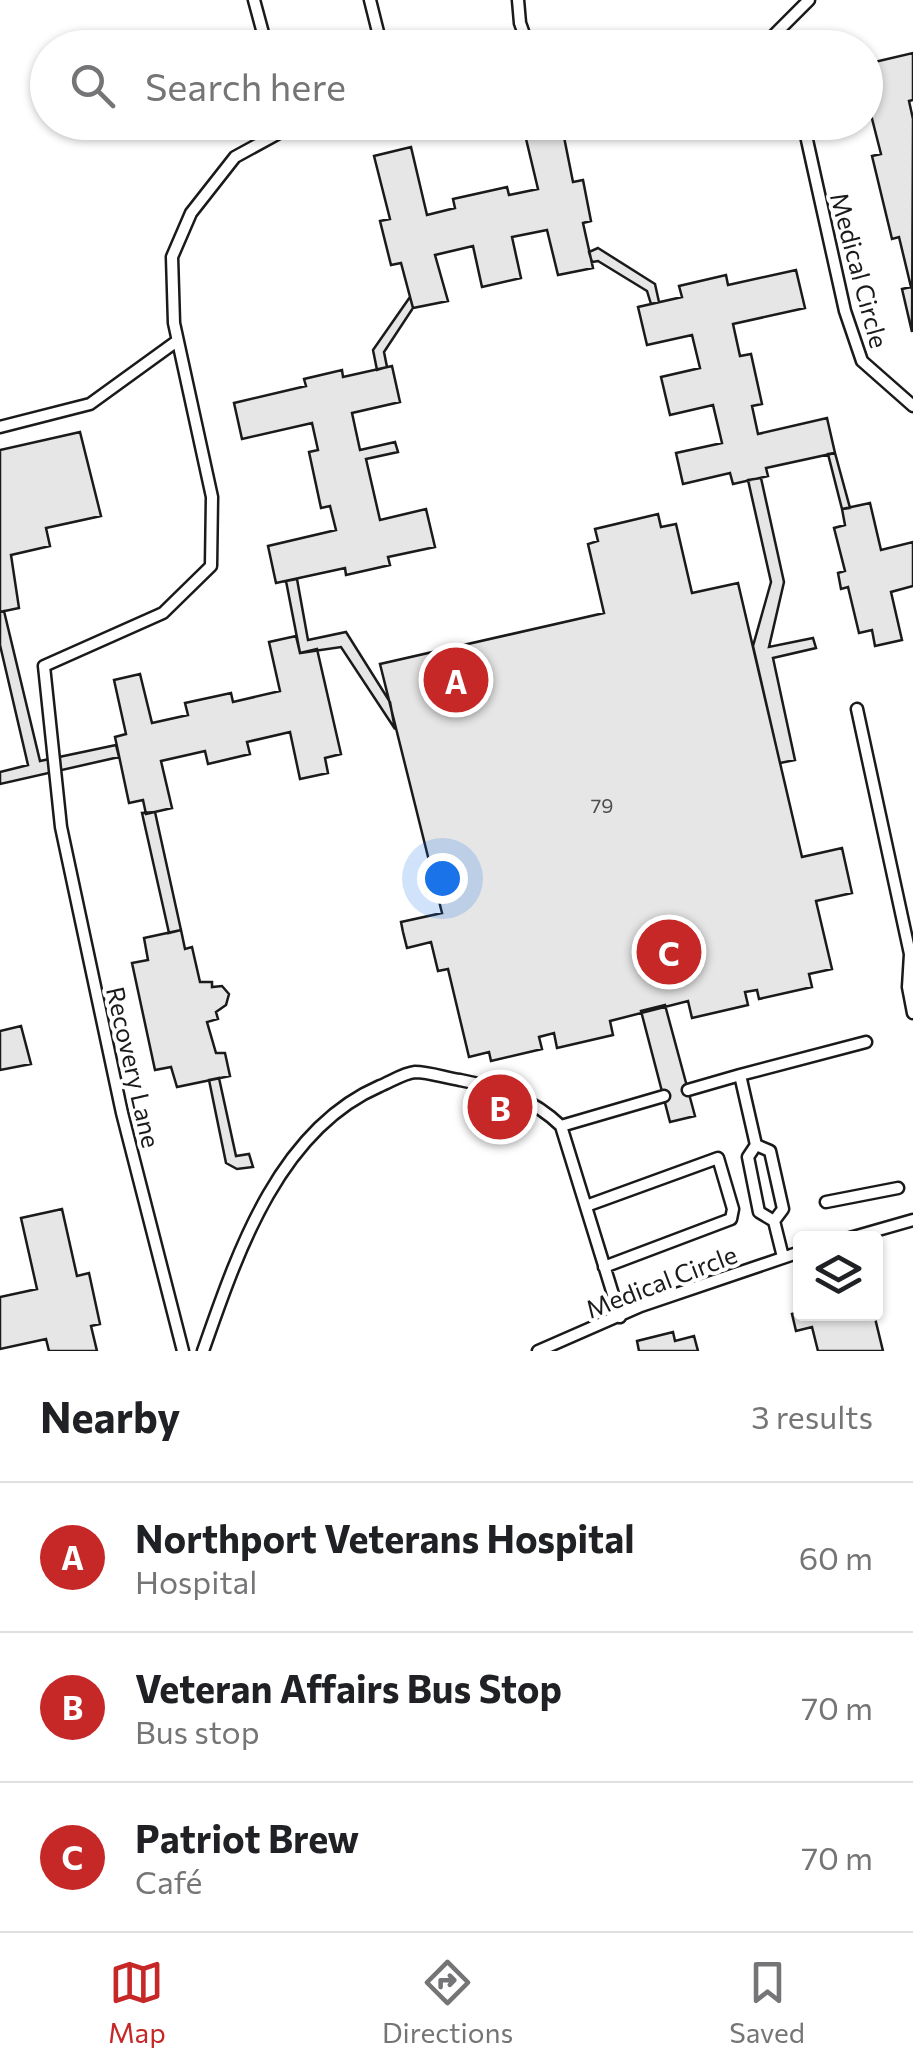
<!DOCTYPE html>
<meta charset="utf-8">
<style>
:root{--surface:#fff;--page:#f2f2f2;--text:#202124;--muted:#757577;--line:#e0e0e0;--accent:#c62828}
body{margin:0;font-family:Commissioner,sans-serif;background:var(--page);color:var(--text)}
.controls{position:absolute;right:30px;bottom:30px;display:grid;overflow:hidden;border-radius:10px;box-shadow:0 2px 8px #0004}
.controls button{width:90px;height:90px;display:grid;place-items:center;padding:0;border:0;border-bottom:2px solid var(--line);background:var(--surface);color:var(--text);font:50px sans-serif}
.you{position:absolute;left:442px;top:878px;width:35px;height:35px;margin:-25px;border:8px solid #fff;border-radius:50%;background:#1a73e8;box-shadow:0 0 0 15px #1a73e833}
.badge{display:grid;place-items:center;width:65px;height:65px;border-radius:50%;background:var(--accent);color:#fff;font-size:32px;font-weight:700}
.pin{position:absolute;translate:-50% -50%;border:5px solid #fff;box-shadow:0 2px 10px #0006}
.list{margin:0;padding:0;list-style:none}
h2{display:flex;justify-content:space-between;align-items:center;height:130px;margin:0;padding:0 40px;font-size:42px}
h2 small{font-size:32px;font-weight:400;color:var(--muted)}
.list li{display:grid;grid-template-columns:65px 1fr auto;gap:30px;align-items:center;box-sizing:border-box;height:150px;padding:0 40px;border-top:2px solid var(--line)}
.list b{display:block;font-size:38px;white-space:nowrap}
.list p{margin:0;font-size:32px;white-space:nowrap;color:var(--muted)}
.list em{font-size:32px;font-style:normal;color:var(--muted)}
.icon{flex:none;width:55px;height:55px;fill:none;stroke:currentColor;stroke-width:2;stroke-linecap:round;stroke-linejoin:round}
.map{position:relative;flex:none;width:913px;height:1351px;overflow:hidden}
.search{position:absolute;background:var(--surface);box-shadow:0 2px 8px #0004;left:30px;right:30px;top:30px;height:110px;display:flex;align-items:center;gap:25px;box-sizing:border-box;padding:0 35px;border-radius:55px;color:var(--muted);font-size:38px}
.sheet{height:580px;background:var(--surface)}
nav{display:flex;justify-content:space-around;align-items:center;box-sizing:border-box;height:140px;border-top:2px solid var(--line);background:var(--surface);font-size:28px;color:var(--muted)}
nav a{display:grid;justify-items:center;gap:5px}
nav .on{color:var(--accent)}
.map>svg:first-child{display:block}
</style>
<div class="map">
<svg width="913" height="1351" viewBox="0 0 913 1351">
<rect width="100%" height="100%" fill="#fff"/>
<path fill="#e6e6e6" stroke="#1a1a1a" stroke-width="2.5" d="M913,53V100L909,101L913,119L912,332L902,289L911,287L899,237L892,239L872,156L881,154L868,103L866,104V64Z
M522,122H561L573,182L583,180L591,221L583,223L593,268L558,275L547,230L512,237L521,278L482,287L473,246L435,255L448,301L413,308L401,263L391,265L380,221L390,219L374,156L411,147L427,215L455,208L453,199L507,187L509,195L538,189Z
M598,248L655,284L659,302L651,304L647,291L598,261L592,262L589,252Z
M796,270L805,308L733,324L740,356L751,354L762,404L752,406L758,434L827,418L835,453L766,468L768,476L733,484L730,473L683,484L676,453L722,443L713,405L670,415L661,377L700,368L692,335L647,345L638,307L682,297L679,286L726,275L728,285Z
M410,297L413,308L384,352L387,367L377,370L373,350Z
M392,366L400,402L352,413L360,450L395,442L398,452L366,459L380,520L426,509L435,547L388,557L390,565L346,575L345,568L276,583L268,546L336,530L330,506L321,508L309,452L318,450L312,423L242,439L234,403L306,386L304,379L342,370L343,377Z
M80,432L101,516L46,528L50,546L11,555L19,608L0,612V450Z
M835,453L850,508L842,509L828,454Z
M761,478L784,582L769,647L813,638L816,648L773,658L795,760L780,763L753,646L771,582L748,480Z
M870,503L881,550L913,542V586L891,592L902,640L875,646L872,630L859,633L848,587L841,589L838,573L845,571L834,528L845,525L842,509Z
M658,514L661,527L676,524L692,593L738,583L802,857L842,848L852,893L816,901L832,969L809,974L812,987L759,999L757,990L745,992L748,1005L692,1018L688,1001L610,1021L613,1035L557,1048L554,1033L539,1037L542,1049L491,1061L489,1052L469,1057L448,969L438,971L431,942L407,948L403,932L401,922L442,913L380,664L604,613L588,544L598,541L595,529Z
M297,579L308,640L346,632L390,702L395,729L341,647L300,653L286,581Z
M4,611L40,761L116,745L119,757L0,784V772L28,765L0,645V612Z
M296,636L300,653L317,649L341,754L325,758L328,773L300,779L290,732L247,742L250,754L208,764L205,751L161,761L172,808L146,814L143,800L129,803L115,737L126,734L114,680L140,674L152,723L188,715L185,703L231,693L233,702L280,691L269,642Z
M155,812L181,930L169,933L142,813Z
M181,930L185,949L192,947L200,982H212V987L222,986L229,994L226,1005L216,1012L218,1019L207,1022L216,1053H225L230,1076L177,1087L171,1067L155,1070L132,963L148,960L144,938Z
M665,1005L695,1116L670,1122L641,1011Z
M21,1026L31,1064L0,1070V1031Z
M219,1078L236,1156L249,1154L253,1167L237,1169L226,1163L209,1080Z
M62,1209L77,1276L89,1273L100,1324L91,1326L97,1351H49L46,1339L0,1349V1297L37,1289L21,1218Z
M800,1312L874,1314L883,1351H818L812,1327L796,1331L792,1314Z
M673,1332L675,1341L694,1336L698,1351H639L637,1341Z"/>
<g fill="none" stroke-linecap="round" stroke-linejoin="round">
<g stroke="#1a1a1a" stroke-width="15">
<path id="service" d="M254,0L267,48
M370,0L382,48
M518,0L520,23L529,48
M654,48H660
M761,48L809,0
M803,122L845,311L862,361L913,406
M0,427L90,404L177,341
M857,709L910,954L908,987L913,1013
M688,1090L740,1075
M561,1126L664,1096
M756,1145L770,1151L783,1209L774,1221
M826,1202L898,1188
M586,1206L718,1158L733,1209L731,1219L604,1267
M850,1238L913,1220
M783,1257L774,1221L759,1212L748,1157L756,1145L740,1075L866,1042
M183,1351L122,1113L61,827L44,666L163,613L211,566L212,497L174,323L172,257L191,213L235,157L299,122
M203,1351C237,1254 278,1130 380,1086C390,1082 404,1073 415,1072C429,1072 446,1078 460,1080C500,1088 532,1098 561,1126L620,1317
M538,1351L641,1306L800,1252"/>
</g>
<use href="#service" stroke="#fff" stroke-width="10"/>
</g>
<g text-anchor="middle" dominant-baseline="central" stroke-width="8" stroke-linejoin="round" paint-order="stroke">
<g font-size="20" fill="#4d4d4d">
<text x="602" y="805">79</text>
</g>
<g font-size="25" fill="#1a1a1a" stroke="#fff">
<text transform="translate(860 270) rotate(75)">Medical Circle</text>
<text transform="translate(134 1067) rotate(77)">Recovery Lane</text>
<text transform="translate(661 1281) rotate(-21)">Medical Circle</text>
</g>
</g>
</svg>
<div class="controls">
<button><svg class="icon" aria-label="layers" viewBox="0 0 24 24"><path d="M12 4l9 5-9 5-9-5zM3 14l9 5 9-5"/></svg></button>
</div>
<div class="you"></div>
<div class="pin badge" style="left:456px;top:680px">A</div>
<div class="pin badge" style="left:500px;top:1107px">B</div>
<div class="pin badge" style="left:669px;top:952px">C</div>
<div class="search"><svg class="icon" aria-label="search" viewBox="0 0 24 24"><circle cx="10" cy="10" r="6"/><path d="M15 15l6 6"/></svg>Search here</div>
</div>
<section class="sheet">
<h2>Nearby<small>3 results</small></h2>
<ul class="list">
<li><span class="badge">A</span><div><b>Northport Veterans Hospital</b><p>Hospital</p></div><em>60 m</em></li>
<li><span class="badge">B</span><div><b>Veteran Affairs Bus Stop</b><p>Bus stop</p></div><em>70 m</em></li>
<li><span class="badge">C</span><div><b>Patriot Brew</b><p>Café</p></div><em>70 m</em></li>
</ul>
</section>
<nav>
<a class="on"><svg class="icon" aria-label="map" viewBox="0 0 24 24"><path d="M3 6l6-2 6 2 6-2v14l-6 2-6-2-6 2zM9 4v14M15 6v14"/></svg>Map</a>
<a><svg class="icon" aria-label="directions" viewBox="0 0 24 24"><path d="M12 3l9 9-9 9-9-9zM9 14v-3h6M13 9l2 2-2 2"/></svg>Directions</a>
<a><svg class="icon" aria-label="saved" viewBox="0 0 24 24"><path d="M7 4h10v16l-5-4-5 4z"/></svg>Saved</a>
</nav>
